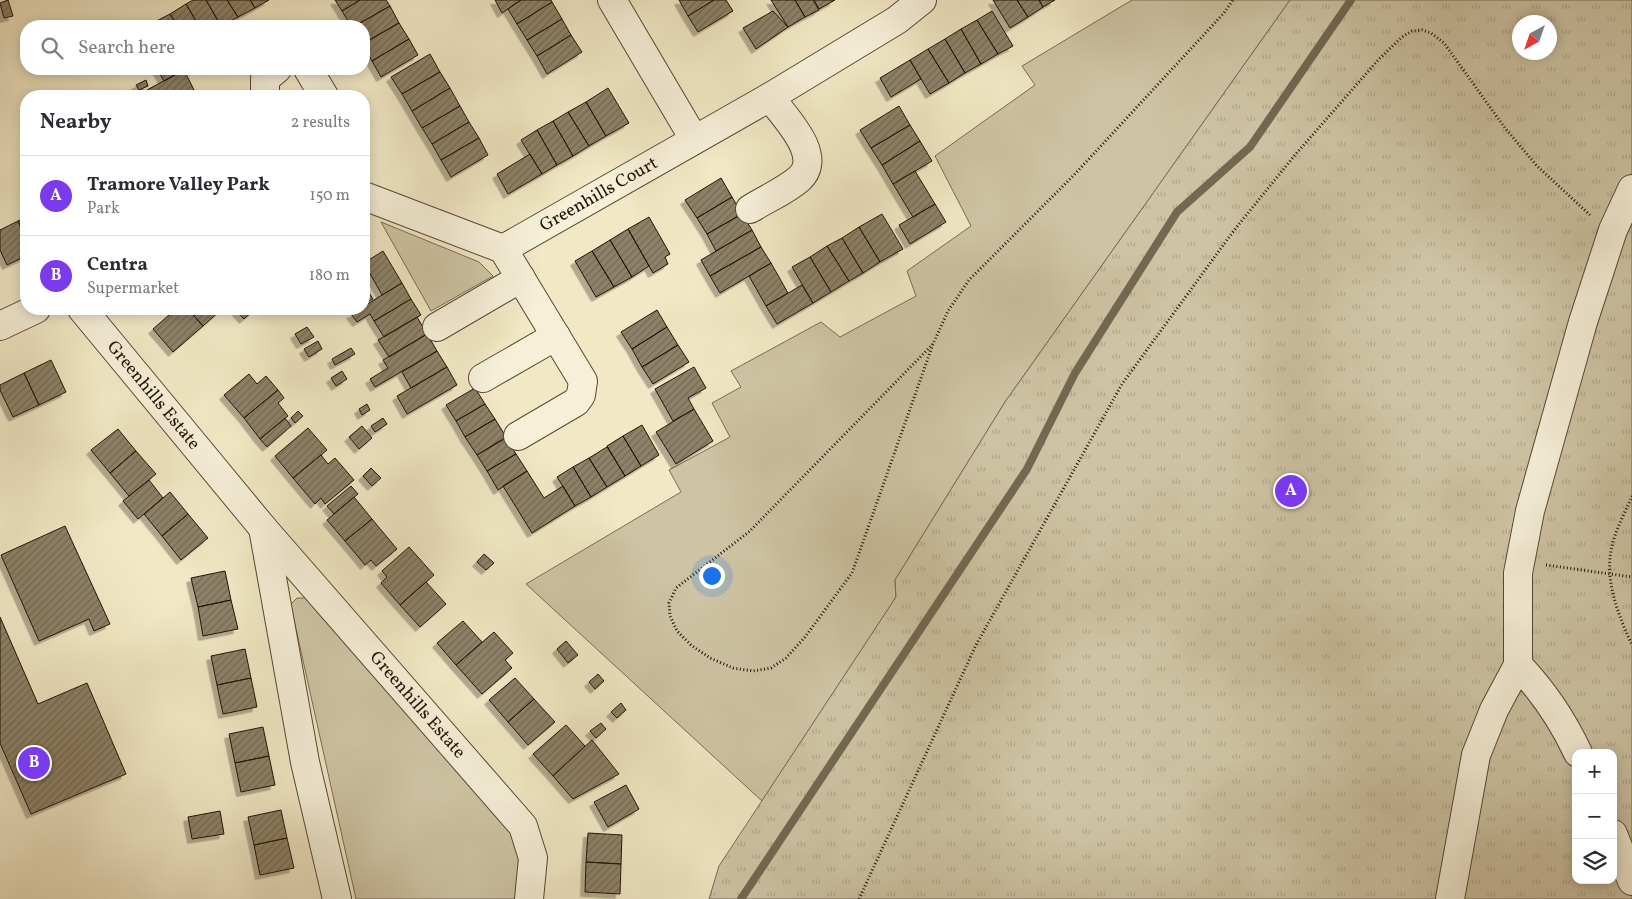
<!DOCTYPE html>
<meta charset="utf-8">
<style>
:root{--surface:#fff;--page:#f7f7f7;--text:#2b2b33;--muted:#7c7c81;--line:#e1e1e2;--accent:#7c3aed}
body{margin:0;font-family:Vollkorn,serif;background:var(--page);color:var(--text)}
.controls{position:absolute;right:15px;bottom:15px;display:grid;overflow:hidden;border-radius:10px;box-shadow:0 2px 12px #0003}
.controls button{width:45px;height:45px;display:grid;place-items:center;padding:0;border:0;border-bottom:1px solid var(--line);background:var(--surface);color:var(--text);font:25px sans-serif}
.compass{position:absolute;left:1512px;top:15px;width:45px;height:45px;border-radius:50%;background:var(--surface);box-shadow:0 2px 12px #0003;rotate:220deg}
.you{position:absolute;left:711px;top:575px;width:18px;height:18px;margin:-12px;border:4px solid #fff;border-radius:50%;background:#1a73e8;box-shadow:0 0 0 8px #1a73e833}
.badge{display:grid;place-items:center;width:32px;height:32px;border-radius:50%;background:var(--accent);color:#fff;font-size:16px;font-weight:700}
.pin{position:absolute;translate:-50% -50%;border:2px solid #fff;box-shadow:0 1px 5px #0006}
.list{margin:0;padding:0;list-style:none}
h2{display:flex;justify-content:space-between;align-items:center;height:65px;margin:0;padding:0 20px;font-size:21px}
h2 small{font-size:16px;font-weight:400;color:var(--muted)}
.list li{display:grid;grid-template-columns:32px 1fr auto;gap:15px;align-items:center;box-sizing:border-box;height:80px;padding:0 20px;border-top:1px solid var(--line)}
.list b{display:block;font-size:19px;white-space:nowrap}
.list p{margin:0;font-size:16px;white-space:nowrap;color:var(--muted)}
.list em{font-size:16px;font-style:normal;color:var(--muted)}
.icon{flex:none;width:28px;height:28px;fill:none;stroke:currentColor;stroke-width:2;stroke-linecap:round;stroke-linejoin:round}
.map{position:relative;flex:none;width:1632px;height:899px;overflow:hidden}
.search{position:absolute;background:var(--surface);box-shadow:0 2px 12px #0003;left:20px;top:20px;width:350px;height:55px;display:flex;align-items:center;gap:12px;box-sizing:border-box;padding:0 18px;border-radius:20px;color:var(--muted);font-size:19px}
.panel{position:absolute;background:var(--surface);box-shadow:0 2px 12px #0003;left:20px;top:90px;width:350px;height:225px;border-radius:20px}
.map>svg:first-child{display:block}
</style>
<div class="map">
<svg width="1632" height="899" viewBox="0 0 1632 899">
<defs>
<pattern id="park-tufts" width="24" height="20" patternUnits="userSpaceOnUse" patternTransform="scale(1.25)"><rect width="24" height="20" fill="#cec4a5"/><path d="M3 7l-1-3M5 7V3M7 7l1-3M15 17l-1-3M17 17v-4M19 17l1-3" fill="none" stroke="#b1a88d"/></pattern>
<pattern id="building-hatch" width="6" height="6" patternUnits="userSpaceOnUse" patternTransform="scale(1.25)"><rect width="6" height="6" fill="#8d8269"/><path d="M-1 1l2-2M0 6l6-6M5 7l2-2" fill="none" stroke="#736954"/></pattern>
<filter id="shadow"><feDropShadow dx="-4.5" dy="4.5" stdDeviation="0" flood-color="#0004"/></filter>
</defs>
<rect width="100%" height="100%" fill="#f1e8c5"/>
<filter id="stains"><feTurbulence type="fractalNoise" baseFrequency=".004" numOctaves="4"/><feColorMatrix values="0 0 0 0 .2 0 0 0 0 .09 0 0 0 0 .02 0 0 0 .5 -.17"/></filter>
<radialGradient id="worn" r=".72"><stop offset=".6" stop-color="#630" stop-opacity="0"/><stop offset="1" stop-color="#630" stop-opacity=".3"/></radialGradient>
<path fill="#cec4a5" stroke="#786c56" d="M1132,0H1290L1005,402L895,580L896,597L762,801L526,584L681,492L669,470L730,437L712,403L741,387L731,371L821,322L840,337L916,296L907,271L971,226L935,156L1035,85L1022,66Z
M381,222L479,262L493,276L431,311Z
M297,598H305L314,604L513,834L520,852L518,899H356L292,611L291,604Z"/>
<path fill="url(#park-tufts)" stroke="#786c56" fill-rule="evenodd" d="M1290,0H1632V899H709L719,866L896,597L895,580L1005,402ZM1520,22H1550V52H1520ZM1576,753H1613V880H1576Z"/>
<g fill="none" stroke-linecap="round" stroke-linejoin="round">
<path stroke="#736852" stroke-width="8" d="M741,899L1027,469L1075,373L1177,212L1250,147L1351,0"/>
</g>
<path fill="url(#building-hatch)" stroke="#211306" filter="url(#shadow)" d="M8,0L13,16L4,18L0,3Z
M193,0H206L221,26H199L186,4Z
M206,0H227L238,17L221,26Z
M227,0H250L255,8L238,17Z
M250,0H269L255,8Z
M335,0H360L342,11Z
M360,0H386L390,6L355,26H351L342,11Z
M495,0H521L502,13Z
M521,0H551L552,2L517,24L508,9Z
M679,0H714L688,16Z
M714,0H726L733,11L698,32L688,16Z
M771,0H795L805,17L788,27Z
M795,0H813L819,10L805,17Z
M814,0H835L819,9Z
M993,0H1017L1028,17L1010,28Z
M1017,0H1039L1043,7L1028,17Z
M1039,0H1055L1043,7Z
M552,2L562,19L527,40L517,24Z
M186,4L199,26H178L170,14Z
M390,6L399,23L364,43V26H355Z
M773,11L788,27L756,49L743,28Z
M992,11L1013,46L998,54L977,20Z
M170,14L178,26H147Z
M562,19L571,35L537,56L527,40Z
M977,20L998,54L981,64L961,29Z
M399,23L409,39L372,61L364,48V43Z
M961,29L981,64L965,73L945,39Z
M571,35L582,52L547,74L537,56Z
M409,39L418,55L381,77L372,61Z
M945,39L965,73L949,83L928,49Z
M928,49L949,83L930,94L910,60Z
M430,54L440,72L402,94L391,77Z
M910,60L921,79L891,97L880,78Z
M157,69H183L184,70L164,81Z
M184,70L194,90L182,96H150L147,90Z
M440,72L450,88L412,111L402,94Z
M146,80L148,86L139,90L136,85Z
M450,88L460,106L422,128L412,111Z
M608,88L629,123L606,136L586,102Z
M194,90L197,96H182Z
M586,102L606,136L589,146L568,112Z
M460,106L469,122L432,144L422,128Z
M899,106L910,125L871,148L860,130Z
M568,112L589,146L573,156L553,121Z
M553,121L573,156L557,165L537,130Z
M469,122L479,138L441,160L432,144Z
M910,125L920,141L882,165L871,148Z
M537,130L557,165L542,174L521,140Z
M479,138L488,155L451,177L441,160Z
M920,141L932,161L893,184L882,165Z
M530,154L542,174L508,194L497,174Z
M915,171L935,204L913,217L893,184Z
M721,178L732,197L697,218L685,200Z
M732,197L742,214L707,234L697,218Z
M935,204L946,222L910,244L899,225Z
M742,214L752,230L716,251L707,234Z
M882,214L903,249L880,262L859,227Z
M26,217V238L18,221Z
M649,217L670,254L665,257L668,264L653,273L628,229Z
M18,221L26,238V256L7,265L0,250V230Z
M859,227L880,262L863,273L842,238Z
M628,229L649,266L632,277L610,240Z
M752,230L761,247L710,276L701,260Z
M842,238L863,273L849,281L827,246Z
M610,240L632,277L614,287L592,251Z
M827,246L849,281L831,292L810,257Z
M761,247L771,263L720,293L710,276Z
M383,251L402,283L382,295L364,263Z
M592,251L614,287L596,297L575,261Z
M810,257L831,292L813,303L792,267Z
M771,263L788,293L766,306L749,276Z
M402,283L411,299L374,321L370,314L357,322L351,314L364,309V306Z
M802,285L813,303L777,324L766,306Z
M370,294L373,299L365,303L364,297Z
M411,299L421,315L384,337L374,321Z
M176,309H188L203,326L173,352L153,329Z
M188,309H222L203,326Z
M235,309H254V310L244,319Z
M657,310L667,327L632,349L621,332Z
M417,317L427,334L389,357L378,340Z
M307,327L314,337L301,344L295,334Z
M667,327L678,345L642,367L632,349Z
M427,334L437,351L375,387L370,379L388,368L383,360Z
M318,341L322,349L309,357L304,349Z
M678,345L689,362L653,384L642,367Z
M351,348L355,354L335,365L332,359Z
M437,351L447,367L411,388L402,372Z
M51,360L66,392L39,405L24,373Z
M447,367L457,385L407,414L397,396Z
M694,367L706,388L688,398L694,409L673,421L655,389Z
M342,371L347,379L336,386L331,378Z
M24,373L39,405L13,417L0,390V385Z
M249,374L257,384L266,376L278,390L244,418L224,395Z
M475,388L485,404L456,421L446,405Z
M278,390L284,398L278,403L288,416L260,439L244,418Z
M367,404L370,410L362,415L359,409Z
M485,404L495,419L465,437L456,421Z
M694,409L713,441L676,464L656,432Z
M298,411L303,416L295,423L291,418Z
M285,418L291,426L267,447L260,439Z
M383,418L387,424L375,432L371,426Z
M495,419L506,437L477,455L465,437Z
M642,425L659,455L641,466L623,436Z
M362,426L372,438L359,449L349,437Z
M308,428L327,450L293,478L275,456Z
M118,429L136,451L110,473L91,450Z
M623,436L641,466L625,476L607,446Z
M506,438L516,454L487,471L477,455Z
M607,447L625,476L607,487L589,458Z
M136,451L156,474L129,496L110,473Z
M516,454L527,471L498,490L487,471Z
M321,455L328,464L335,458L354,480L325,504L321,498L315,504L293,478Z
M589,458L607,487L591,497L573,467Z
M573,467L591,497L575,506L557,477Z
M371,468L381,478L372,486L363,476Z
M527,471L544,498L563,486L575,506L532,533L503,486Z
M149,480L163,498L138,519L123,501Z
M351,486L358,494L334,514L327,506Z
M170,492L188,514L162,536L144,514Z
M354,497L372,519L345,541L327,520Z
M188,514L208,538L181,560L162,536Z
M372,519L397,549L376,566L371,560L365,565L345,541Z
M65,526L110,624L94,631L89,619L39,641L1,555Z
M409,547L434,575L400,605L381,583L387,577L382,571Z
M484,554L494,563L486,570L477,562Z
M225,571L231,600L198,607L191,578Z
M426,582L446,604L420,627L400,605Z
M231,600L238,629L203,636L198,607Z
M0,617L38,704L87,683L126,774L31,814L0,743Z
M463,621L482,642L456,665L437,643Z
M494,632L513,653L505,660L512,668L482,694L456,665Z
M566,641L578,655L568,663L557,649Z
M245,649L251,678L217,685L211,656Z
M598,674L604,681L595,689L589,682Z
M251,678L257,707L223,714L217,685Z
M515,678L534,699L508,722L489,700Z
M534,699L555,722L528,745L508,722Z
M621,703L626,710L617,718L611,712Z
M601,723L606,729L596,738L590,731Z
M566,725L585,746L553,776L533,754Z
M263,727L269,756L235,763L229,734Z
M592,740L619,774L573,799L553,776Z
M269,756L275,785L241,792L235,763Z
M626,785L639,809L608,827L594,802Z
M281,810L287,838L254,845L248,817Z
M220,811L224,834L192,839L188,817Z
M588,833L622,835L621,864L586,862Z
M287,838L294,868L260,875L254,845Z
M586,862L621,864L620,894L585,892Z"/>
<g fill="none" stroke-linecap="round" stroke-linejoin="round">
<g stroke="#554836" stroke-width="30">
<g id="minor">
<path d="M612,0L694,139"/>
<path d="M308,69L324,96"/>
<path d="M265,96V79L277,69"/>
<path id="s1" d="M364,196L503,249L770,97L897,20L922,0"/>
<path d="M750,209C766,199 785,191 799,179C825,156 784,117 770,97"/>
<path d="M503,249L583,381L581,395L576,402L518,436"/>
<path id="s2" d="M82,309L263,528L523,826L533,858L529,899"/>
<path d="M0,326L36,309"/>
<path d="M437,327L521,278"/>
<path d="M483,378L556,336"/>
<path d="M263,528L305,762L337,899"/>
<path d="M1518,665C1544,692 1562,719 1578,753"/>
<path d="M1613,834L1632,881"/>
<path d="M1450,899L1476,755L1494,710L1518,665V573L1530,511L1583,322L1613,230L1632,189"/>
</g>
</g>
<path stroke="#211306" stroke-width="3" stroke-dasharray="1 2.5" stroke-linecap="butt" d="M933,344L750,531L676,588L669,603L670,616L677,631L691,645L710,658L733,668L753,671L771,668L786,658L805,637L852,573L933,344L948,311L969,280L1074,175L1224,13L1233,0
M1632,496C1625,513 1614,532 1611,551C1605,582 1619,617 1632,645
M1546,565L1632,577
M859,899L976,645L1122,384L1235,229L1295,155L1379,59L1402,37L1412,31L1422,30L1431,33L1444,43L1505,128L1537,166L1590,215"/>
<use href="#minor" stroke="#f6f0d9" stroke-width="28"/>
</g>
<g text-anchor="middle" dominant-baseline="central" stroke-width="4" stroke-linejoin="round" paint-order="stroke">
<g font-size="18" fill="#211306" stroke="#f6f0d9">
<text stroke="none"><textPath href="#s1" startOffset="259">Greenhills Court</textPath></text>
<text stroke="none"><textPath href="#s2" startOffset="112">Greenhills Estate</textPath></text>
<text stroke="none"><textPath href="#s2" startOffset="519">Greenhills Estate</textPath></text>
</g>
</g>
<rect width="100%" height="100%" filter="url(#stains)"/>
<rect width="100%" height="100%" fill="url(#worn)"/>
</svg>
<div class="controls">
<button>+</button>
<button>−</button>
<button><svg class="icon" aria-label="layers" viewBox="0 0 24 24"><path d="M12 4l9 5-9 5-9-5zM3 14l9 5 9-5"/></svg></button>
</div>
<svg class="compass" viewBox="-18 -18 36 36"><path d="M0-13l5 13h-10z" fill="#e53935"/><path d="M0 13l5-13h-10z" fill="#7c7c81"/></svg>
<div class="you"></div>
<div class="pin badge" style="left:1291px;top:491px">A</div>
<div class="pin badge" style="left:34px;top:763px">B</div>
<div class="search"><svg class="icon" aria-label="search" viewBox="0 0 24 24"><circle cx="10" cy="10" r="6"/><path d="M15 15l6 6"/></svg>Search here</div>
<section class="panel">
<h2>Nearby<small>2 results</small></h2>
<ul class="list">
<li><span class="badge">A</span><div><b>Tramore Valley Park</b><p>Park</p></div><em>150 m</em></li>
<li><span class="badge">B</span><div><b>Centra</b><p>Supermarket</p></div><em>180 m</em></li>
</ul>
</section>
</div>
